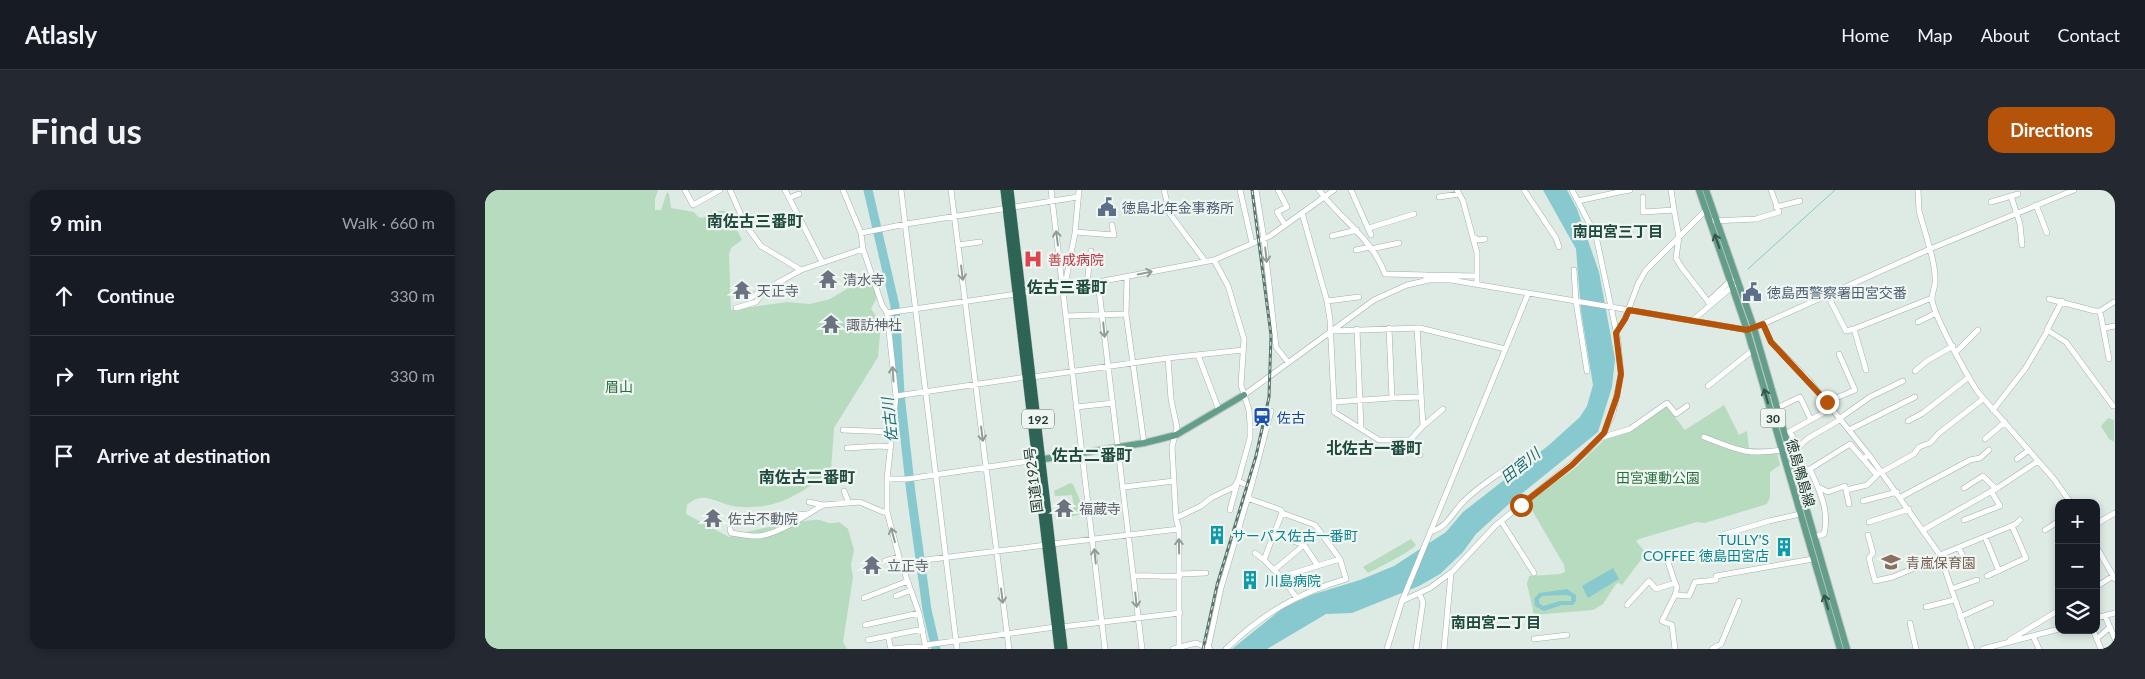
<!DOCTYPE html>
<meta charset="utf-8">
<style>
:root{--surface:#171b24;--page:#242831;--text:#f1f3f6;--muted:#9ea1a6;--line:#363941;--accent:#b45309}
body{margin:0;font-family:Lato,"Noto Sans JP",sans-serif;background:var(--page);color:var(--text)}
.controls{position:absolute;right:15px;bottom:15px;display:grid;overflow:hidden;border-radius:10px;box-shadow:0 2px 8px #0003}
.controls button{width:45px;height:45px;display:grid;place-items:center;padding:0;border:0;border-bottom:1px solid var(--line);background:var(--surface);color:var(--text);font:25px sans-serif}
.stop{position:absolute;width:15px;height:15px;margin:-11px;border:4px solid #b45309;border-radius:50%;background:#fff}
.stop.end{background:#b45309;border-color:#fff;box-shadow:0 1px 5px #0008}
.list{margin:0;padding:0;list-style:none}
h2{display:flex;justify-content:space-between;align-items:center;height:65px;margin:0;padding:0 20px;font-size:21px}
h2 small{font-size:16px;font-weight:400;color:var(--muted)}
.list li{display:grid;grid-template-columns:32px 1fr auto;gap:15px;align-items:center;box-sizing:border-box;height:80px;padding:0 20px;border-top:1px solid var(--line)}
.list b{display:block;font-size:19px;white-space:nowrap}
.list em{font-size:16px;font-style:normal;color:var(--muted)}
.icon{flex:none;width:28px;height:28px;fill:none;stroke:currentColor;stroke-width:2;stroke-linecap:round;stroke-linejoin:round}
.map{position:relative;flex:none;width:1630px;height:459px;overflow:hidden;border-radius:15px}
header{display:flex;align-items:center;gap:30px;box-sizing:border-box;height:70px;padding:0 25px;background:var(--surface);border-bottom:1px solid var(--line)}
header strong{font-size:24px}
nav{display:flex;gap:28px;margin-inline-start:auto;font-size:18px}
.intro{display:flex;align-items:center;justify-content:space-between;box-sizing:border-box;height:120px;padding:0 30px}
h1{margin:0;font-size:35px}
.button{padding:12px 22px;border-radius:15px;background:var(--accent);color:#fff;font-size:18px;font-weight:700}
main{display:flex;gap:30px;padding:0 30px}
aside{flex:1;background:var(--surface);border-radius:15px;box-shadow:0 2px 8px #0003}
.map>svg:first-child{display:block}
</style>
<header>
<strong>Atlasly</strong>
<nav><a>Home</a><a>Map</a><a>About</a><a>Contact</a></nav>
</header>
<div class="intro"><h1>Find us</h1><a class="button">Directions</a></div>
<main>
<aside>
<h2>9 min<small>Walk · 660 m</small></h2>
<ul class="list">
<li><svg class="icon" aria-label="ahead" viewBox="0 0 24 24"><path d="M12 20V5M6 11l6-6 6 6"/></svg><div><b>Continue</b></div><em>330 m</em></li>
<li><svg class="icon" aria-label="right" viewBox="0 0 24 24"><path d="M7 20v-9h11M14 6l5 5-5 5"/></svg><div><b>Turn right</b></div><em>330 m</em></li>
<li><svg class="icon" aria-label="arrive" viewBox="0 0 24 24"><path d="M6 21V4h12l-3 4 3 4H6"/></svg><div><b>Arrive at destination</b></div></li>
</ul>
</aside>
<div class="map">
<svg width="1630" height="459" viewBox="0 0 1630 459">
<rect width="100%" height="100%" fill="#deeae4"/>
<path fill="#b7dbbe" d="M0,0H173L170,9V20H176L182,2L184,4L186,18L209,22L213,27L218,28L227,21H243L257,50L246,58L244,64L246,120L302,112L325,114L345,109L365,97L386,91L392,107L386,119L396,133L393,167L349,238L346,280C326,296 305,312 279,316C270,317 257,318 248,316C229,312 219,300 202,315L201,324L244,347C271,339 300,333 328,330C338,328 341,336 354,332L363,339L369,360L366,375L368,387L358,452L362,459H0Z
M1239,215L1254,245L1262,241L1264,258L1291,259L1295,275L1285,282V307L1282,314L1220,333L1212,332L1154,349L1151,351L1161,363L1137,395L1134,393L1131,394L1118,414L1108,420L1049,425L1042,394L1044,386L1075,384L1080,382L1079,375L1044,315L1047,309L1089,279L1119,250L1149,240L1181,216L1200,240Z
M1623,228L1629,230V252L1624,249L1616,236Z
M585,293L588,294L596,313H599L601,323L585,327L584,320L589,318L587,305L570,306L569,301Z
M926,349L931,355C922,364 896,376 883,383L878,377Z"/>
<path fill="#87c9ce" fill-rule="evenodd" d="M1058,0H1082L1092,19L1114,82L1130,169L1127,197L1113,242L1024,314L991,344L978,362L955,384L934,396L867,423L841,424L782,459H747L798,418L826,405L875,390L909,376L961,342L978,322L1064,255L1095,227L1102,216L1108,195L1096,121L1091,59Z
M1128,378L1134,389L1103,408L1097,396Z
M1082,399L1091,405V411L1088,415H1077L1059,421L1050,416L1049,409L1054,403ZM1079,405L1086,406V411H1075L1058,416L1054,413V409L1057,406Z"/>
<g fill="none" stroke-linecap="round" stroke-linejoin="round">
<path stroke="#87c9ce" stroke-width="1" d="M1263,79L1350,0"/>
<path stroke="#87c9ce" stroke-width="9" d="M383,0L410,116L415,204L426,303L442,420L451,459"/>
<g stroke="#a1b1aa" stroke-width="6">
<path id="minor" d="M200,0L208,15L235,0
M245,0L260,34L276,56L316,80L378,59
M300,0L337,72
M358,0L376,43L378,59L397,115L402,123L411,206L402,289V322L414,367L434,423L441,459
M416,0L472,459
M466,0L524,459
M566,0L620,459
M679,0L685,24L720,71
M755,0L767,53
M771,0L779,49L791,157L803,172
M793,0L802,17L792,22L800,35
M834,0C855,29 887,48 900,84L942,85L940,91
M866,0L886,45
M972,0L978,11L992,63V95
M1039,0L1071,48L1074,57
M1134,0V2L1145,0
M1433,0L1434,21L1445,59L1589,0
M1526,6L1535,34L1537,55
M954,7L974,4
M1158,7V22L1189,20L1186,0
M304,8L314,4
M1093,11L1134,2
M1506,12L1533,4
M1551,15L1562,43
M1291,17L1315,11
M1189,20L1194,47L1191,68L1197,78L1225,114
M817,23L842,111L845,130L849,212L907,208L904,138
M1228,31L1271,29L1294,22L1286,0
M884,38L929,24
M590,42L629,45L627,35
M376,43L421,34L593,7
M847,46L872,40
M988,47L994,50L1000,49
M473,55L495,52
M886,59L914,53
M871,60L885,57
M1089,80L1091,111L1102,181
M942,85L991,86
M642,87L641,124L659,253
M613,92L657,459
M602,93L606,61
M580,95L590,43L594,0
M1343,106L1361,141L1369,139
M265,108L316,80
M1564,109L1610,121H1615L1629,112
M842,111L874,107
M1577,111L1562,140L1581,152L1628,216H1630
M1223,112L1246,90
M251,118L271,112L279,101
M1615,121L1624,169
M402,123L613,92L729,70L785,46L849,0
M581,126L641,124
M1208,130L1248,96
M1433,132L1451,123
M1278,134L1445,59C1448,70 1451,82 1450,94C1449,99 1447,104 1447,109C1448,125 1482,185 1492,201L1568,288L1586,313
M1619,138L1630,136
M872,139L876,238
M846,141L935,138L1020,159
M1131,143L1140,129L1153,94L1161,80L1221,20
M1471,162L1493,140
M713,165L734,220
M1381,180L1369,139L1447,108
M1430,181L1442,171L1468,156
M548,187L683,168
M1223,196L1268,160
M759,205L889,110L922,95L944,90H966L1262,140L1278,134L1286,152L1322,188L1384,265
M411,206L541,187
M907,208L936,207
M849,212V222L894,250H925L938,236L932,138
M1342,212L1370,200L1354,164
M591,217L628,213
M1292,218L1315,207L1326,230
M1508,220L1540,179L1563,140
M1355,228L1385,207L1418,191
M1423,231L1438,223L1484,187
M938,236L958,219
M358,240L407,242
M1364,240L1430,207
M1304,242L1347,218
M1305,242L1314,257L1322,249L1356,229
M1219,247C1250,259 1262,266 1297,260
M1115,248L1145,239L1182,213L1191,224L1202,216
M1500,249L1520,232
M925,250L935,265
M362,258L395,256L406,257
M1378,269L1384,265L1455,365L1531,334L1535,330
M1532,269L1544,260
M1325,279L1365,254L1392,285L1382,295L1361,300L1360,296L1343,302L1333,297
M1395,283L1429,264L1434,257L1445,253L1454,243L1498,209
M1309,284L1325,279C1334,300 1345,321 1339,344L1329,347
M402,289H422L551,270
M639,297L689,291
M766,297L786,221
M1479,298L1498,286L1511,299
M1361,300L1364,314
M359,301L364,313
M1416,307L1485,270L1495,268L1504,260
M762,308L796,320L797,323L779,370L796,387
M1378,311L1412,302
M324,312L338,315L375,312L398,322H402
M745,320L752,294
M797,323L830,335L855,369
M691,328L716,316L726,308L749,297L753,291
M1479,330L1515,316L1506,301
M290,331L304,326L321,324
M1016,331L1049,383
M1384,332L1424,319
M1611,334L1630,323
M245,339L246,343C254,344 262,346 270,346C290,347 321,325 338,315
M1438,340L1514,297L1553,271
M1560,340L1574,331
M945,342C964,336 966,324 979,311C998,293 1021,279 1043,265
M789,344L819,355L833,376
M1383,345L1388,363L1384,368L1390,391L1408,387L1453,368L1455,365L1487,459
M1234,346L1284,331L1315,324
M1500,347L1514,381
M567,354L694,339
M1611,356L1630,389
M1474,358L1483,377
M770,363L779,370
M1180,363L1190,393
M400,371L414,367
M420,380L440,370L561,355
M789,380L819,355
M695,384L721,383
M649,386C664,385 679,387 695,386
M1502,386L1541,368L1527,336
M1611,397L1628,386
M1466,399L1492,390
M411,406L426,400
M379,408L423,391
M917,411L945,398L968,381L1010,336L1102,261L1119,243L1128,223L1136,184L1133,150L1111,46L1087,0
M1142,415L1164,391L1171,399L1190,393L1192,397L1190,405
M1441,417L1469,410
M1620,426L1630,449
M1475,427L1506,413
M1611,428L1630,423
M1425,433L1431,459
M380,435L434,423
M576,437L695,423
M1608,440L1616,459
M403,446L406,459L428,457L441,458
M1548,446L1554,459
M1615,446L1625,437
M1049,449L1082,445
M383,450L438,439
M1525,450L1574,420
M441,455L570,437
M694,458V339L691,328L687,257L692,238L686,209L683,168L758,160
M723,458L736,398L766,297L753,291L765,248V234L764,220L756,195L759,149L743,96L729,70
M688,459L711,453L725,459
M741,459C777,424 813,403 861,389L855,369L796,387L811,407
M902,459L917,411L1043,104
M931,459L938,412L934,403
M959,459L966,383
M1190,459L1187,435L1177,431L1190,405L1204,406L1210,392L1231,390V386L1328,369
M1227,459L1236,454L1254,411
M1498,459L1574,439"/>
</g>
<g stroke="#bcc4c1" stroke-width="8">
<path id="major" d="M1214,0L1262,140L1355,459
M1221,0L1269,138L1362,459
M553,270L659,253L691,245L759,205"/>
</g>
<g stroke="#bcc4c1" stroke-width="8">
<path id="highway" d="M519,0L573,459
M525,0L579,459"/>
</g>
<use href="#minor" stroke="#fff" stroke-width="5"/>
<use href="#major" stroke="#639e8b" stroke-width="6"/>
<use href="#highway" stroke="#2d6455" stroke-width="7"/>
<g stroke="#5a756c" stroke-width="3">
<path id="rail" d="M718,459L732,395L771,266L784,207L786,145L767,0"/>
</g>
<use href="#rail" stroke="#eff6f2" stroke-width="1" stroke-dasharray="4" stroke-linecap="butt"/>
</g>
<defs><path id="oneway-shaft" d="M-6 0H5M1.5-3L5.5 0L1.5 3" fill="none" stroke-width="1.6" stroke-linecap="round" stroke-linejoin="round" transform="scale(1.25)"/></defs>
<g stroke="#909c98">
<use href="#oneway-shaft" transform="translate(572 48) rotate(-97)"/>
<use href="#oneway-shaft" transform="translate(781 65) rotate(84)"/>
<use href="#oneway-shaft" transform="translate(477 83) rotate(83)"/>
<use href="#oneway-shaft" transform="translate(660 83) rotate(-11)"/>
<use href="#oneway-shaft" transform="translate(619 140) rotate(84)"/>
<use href="#oneway-shaft" transform="translate(408 184) rotate(-94)"/>
<use href="#oneway-shaft" transform="translate(497 244) rotate(83)"/>
<use href="#oneway-shaft" transform="translate(408 345) rotate(-105)"/>
<use href="#oneway-shaft" transform="translate(694 356) rotate(-91)"/>
<use href="#oneway-shaft" transform="translate(610 366) rotate(-96)"/>
<use href="#oneway-shaft" transform="translate(517 406) rotate(83)"/>
<use href="#oneway-shaft" transform="translate(651 410) rotate(84)"/>
</g>
<g stroke="#34574b">
<use href="#oneway-shaft" transform="translate(1232 51) rotate(-109)"/>
<use href="#oneway-shaft" transform="translate(1281 206) rotate(-106)"/>
<use href="#oneway-shaft" transform="translate(1341 412) rotate(-106)"/>
</g>
<g fill="none" stroke-linecap="round" stroke-linejoin="round">
<path stroke="#b45309" stroke-width="6" d="M1036,315L1087,275L1119,243L1132,206L1136,184L1131,143L1140,129L1144,120L1262,140L1278,134L1286,152L1342,212"/>
</g>
<defs>
<g id="civic-bare" transform="scale(1.5)"><path d="M-.6-6.5H3V-4.5H.6V-3L4-1V1h2V6H-6V1h2V-1L-.6-3ZM-1.2 2.5V6h2.4V2.5Z" fill="#5c6f8a" stroke="#eff6f2" stroke-width="2.5" paint-order="stroke"/></g>
<g id="hospital-bare" transform="scale(1.5)"><path d="M-5-5h3v3.5h4V-5h3V5h-3V1.5h-4V5h-3Z" fill="#e0444e" stroke="#eff6f2" stroke-width="2.5" paint-order="stroke"/></g>
<g id="temple-bare" transform="scale(1.5)"><path d="M0-6L5-2H3V0L6.5 2.5H4V6H1.5V3h-3V6H-4V2.5H-6.5L-3 0V-2H-5Z" fill="#6b7280" stroke="#eff6f2" stroke-width="2.5" paint-order="stroke"/></g>
<g id="station-bare" transform="scale(1.5)"><path d="M-3-6H3Q5-6 5-4V2Q5 4 3 4L4.5 6H3L1.5 4h-3L-3 6H-4.5L-3 4Q-5 4-5 2V-4Q-5-6-3-6ZM-3.5-4v3h7v-3ZM-3.5 1v1.5H-2V1ZM2 1v1.5H3.5V1Z" fill="#1a4fb4" stroke="#eff6f2" stroke-width="2.5" paint-order="stroke"/></g>
<g id="building-bare" transform="scale(1.5)"><path d="M-4-6H4V6H1V3H-1V6H-4ZM-2.5-4.3h1.7v1.8h-1.7ZM.8-4.3h1.7v1.8H.8ZM-2.5-1h1.7V.8h-1.7ZM.8-1h1.7V.8H.8Z" fill="#0f9aa8" stroke="#eff6f2" stroke-width="2.5" paint-order="stroke"/></g>
<g id="school-bare" transform="scale(1.5)"><path d="M0-5L7-2L0 1L-7-2ZM-4 1L0 2.5L4 1V4Q0 6-4 4Z" fill="#8d6e63" stroke="#eff6f2" stroke-width="2.5" paint-order="stroke"/></g>
</defs>
<g fill-rule="evenodd">
<use href="#civic-bare" x="622" y="17"/>
<use href="#hospital-bare" x="548" y="69"/>
<use href="#temple-bare" x="343" y="89"/>
<use href="#temple-bare" x="257" y="100"/>
<use href="#civic-bare" x="1267" y="102"/>
<use href="#temple-bare" x="346" y="134"/>
<use href="#station-bare" x="777" y="227"/>
<use href="#temple-bare" x="579" y="318"/>
<use href="#temple-bare" x="228" y="328"/>
<use href="#building-bare" x="732" y="345"/>
<use href="#building-bare" x="1299" y="357"/>
<use href="#school-bare" x="1406" y="372"/>
<use href="#temple-bare" x="387" y="375"/>
<use href="#building-bare" x="765" y="390"/>
</g>
<g text-anchor="middle" dominant-baseline="central" stroke-width="4.5" stroke-linejoin="round" paint-order="stroke">
<g fill="#eff6f2" stroke="#5e726a" stroke-width="1">
<rect x="1275.5" y="218.5" width="25" height="19" rx="4"/>
<rect x="537" y="219.5" width="32" height="19" rx="4"/>
</g>
<g font-size="12" font-weight="bold" fill="#203930">
<text x="1288" y="228">30</text>
<text x="553" y="229">192</text>
</g>
<g font-size="14" fill="#4e5e75" stroke="#eff6f2" text-anchor="start">
<text x="637" y="17">徳島北年金事務所</text>
<text x="1282" y="102">徳島西警察署田宮交番</text>
</g>
<g font-size="14" fill="#be3a42" stroke="#eff6f2" text-anchor="start">
<text x="563" y="69">善成病院</text>
</g>
<g font-size="14" fill="#5b616d" stroke="#eff6f2" text-anchor="start">
<text x="358" y="89">清水寺</text>
<text x="272" y="100">天正寺</text>
<text x="361" y="134">諏訪神社</text>
<text x="594" y="318">福蔵寺</text>
<text x="243" y="328">佐古不動院</text>
<text x="402" y="375">立正寺</text>
</g>
<g font-size="14" fill="#2b6f40" stroke="#eff6f2">
<text x="134" y="196">眉山</text>
<text x="1173" y="287">田宮運動公園</text>
</g>
<g font-size="14" fill="#164399" stroke="#eff6f2" text-anchor="start">
<text x="792" y="227">佐古</text>
</g>
<g font-size="14" fill="#203930" stroke="#eff6f2">
<text transform="translate(1316 283) rotate(74)">徳島鴨島線</text>
<text transform="translate(548 290) rotate(-97)">国道192号</text>
</g>
<g font-size="14" fill="#0d838f" stroke="#eff6f2" text-anchor="start">
<text x="747" y="345">サーパス佐古一番町</text>
<text x="1284" y="349" text-anchor="end">TULLY’S<tspan x="1284" dy="16">COFFEE 徳島田宮店</tspan></text>
<text x="780" y="390">川島病院</text>
</g>
<g font-size="14" fill="#785e54" stroke="#eff6f2" text-anchor="start">
<text x="1421" y="372">青嵐保育園</text>
</g>
<g font-size="15" font-weight="bold" fill="#1d4a3c" stroke="#eff6f2">
<text x="1133" y="41">南田宮三丁目</text>
<text x="1011" y="432">南田宮二丁目</text>
</g>
<g font-size="15" font-style="italic" fill="#1c6b73" stroke="#eff6f2">
<text transform="translate(404 230) rotate(-96)">佐古川</text>
<text transform="translate(1035 275) rotate(-39)">田宮川</text>
</g>
<g font-size="16" font-weight="bold" fill="#1d4a3c" stroke="#eff6f2">
<text x="270" y="30">南佐古三番町</text>
<text x="582" y="96">佐古三番町</text>
<text x="889" y="257">北佐古一番町</text>
<text x="607" y="264">佐古二番町</text>
<text x="322" y="286">南佐古二番町</text>
</g>
</g>
</svg>
<div class="controls">
<button>+</button>
<button>−</button>
<button><svg class="icon" aria-label="layers" viewBox="0 0 24 24"><path d="M12 4l9 5-9 5-9-5zM3 14l9 5 9-5"/></svg></button>
</div>
<div class="stop" style="left:1036px;top:315px"></div>
<div class="stop end" style="left:1342px;top:212px"></div>
</div>
</main>
